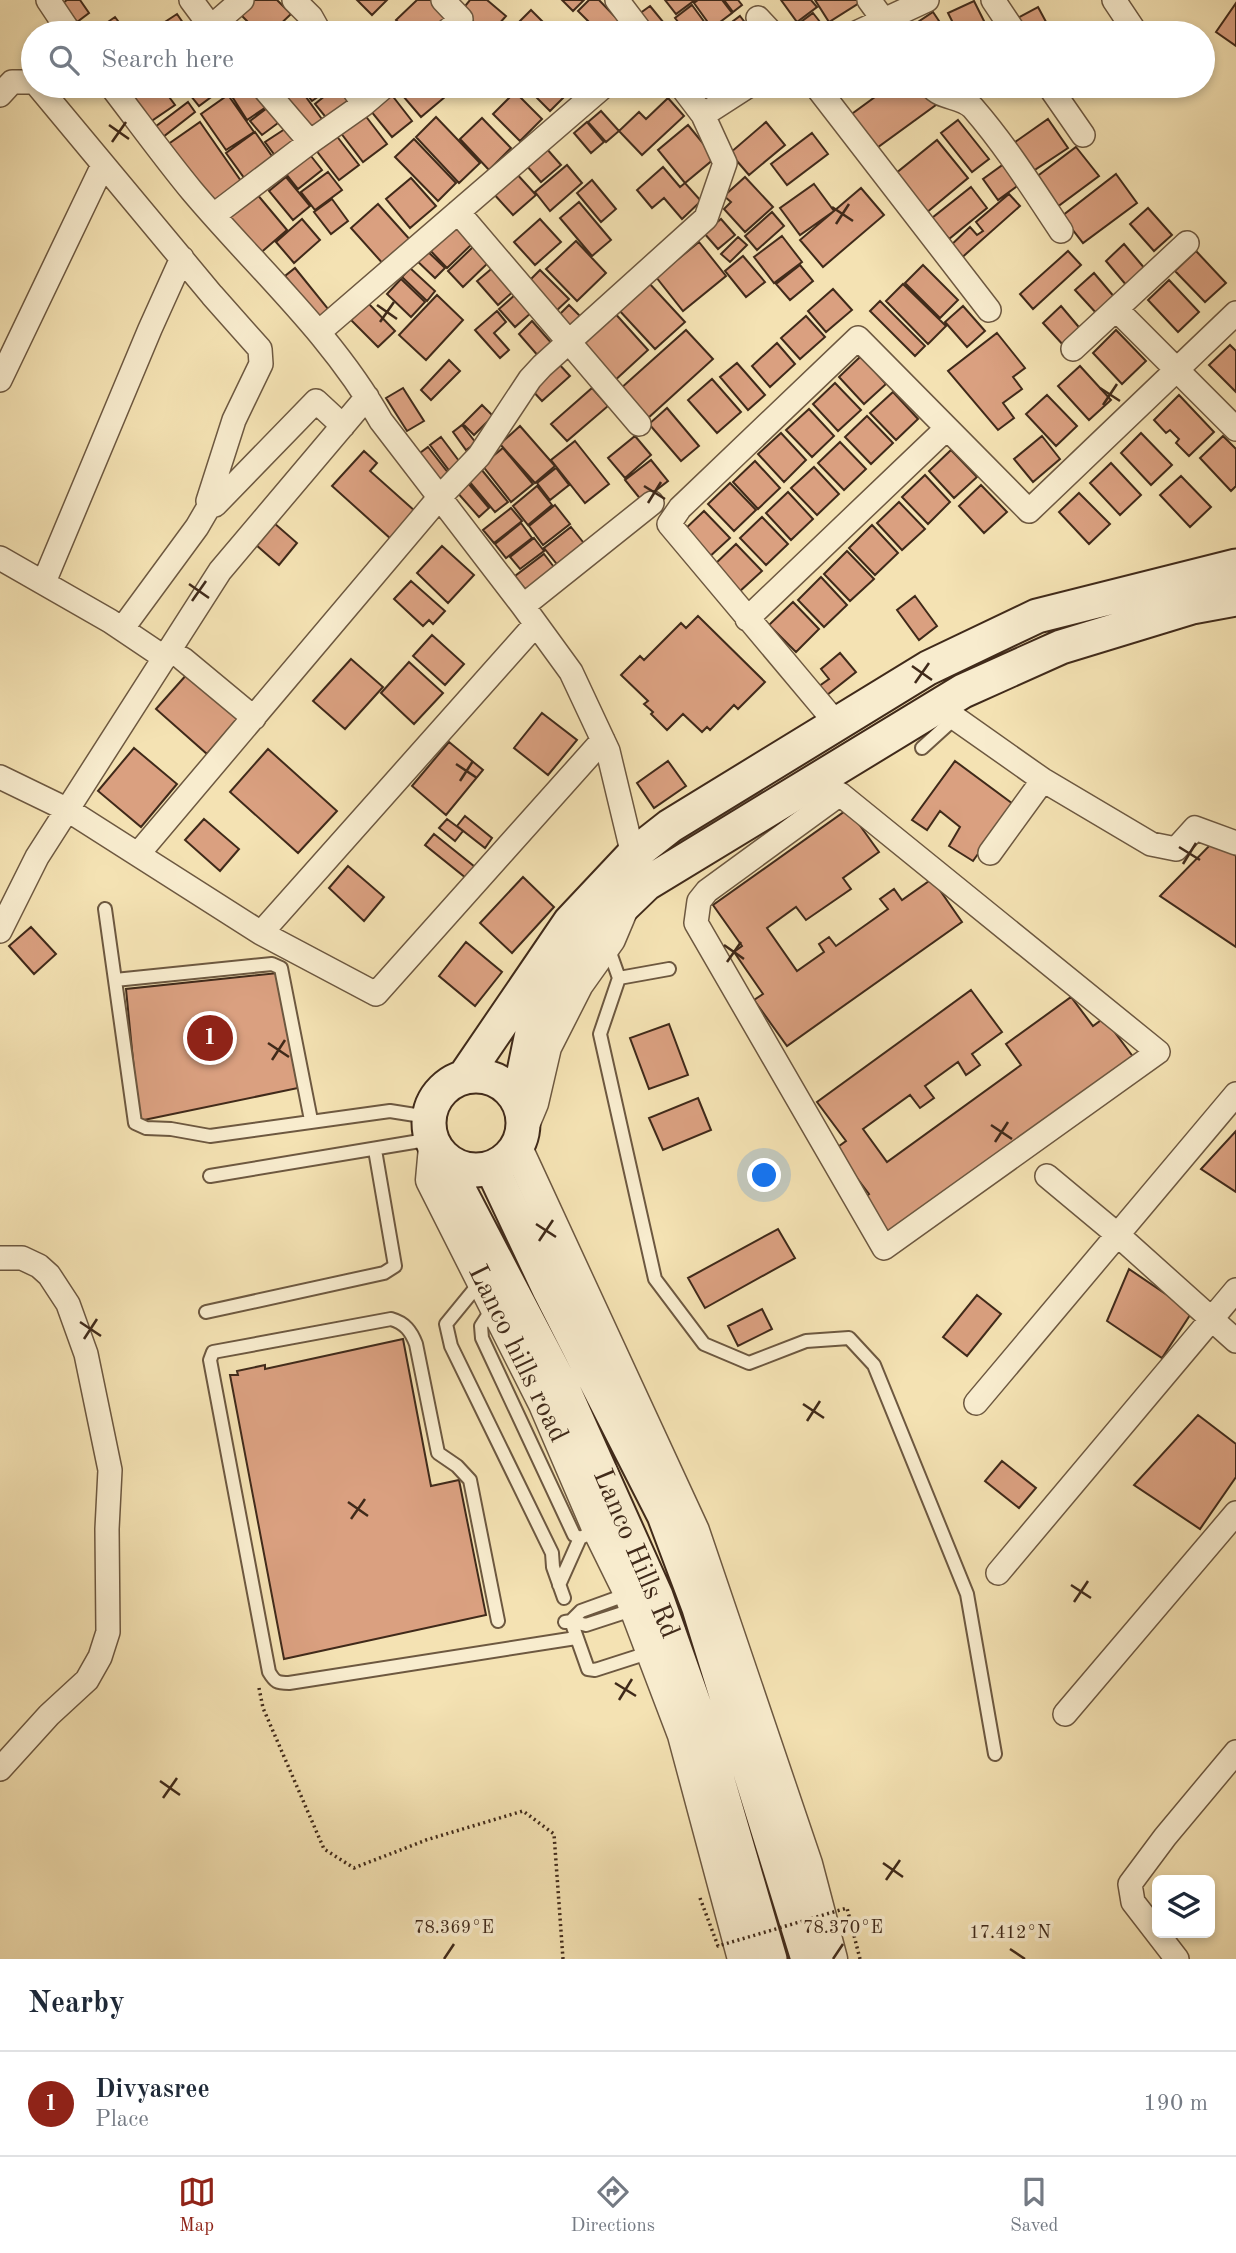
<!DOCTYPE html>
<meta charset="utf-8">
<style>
:root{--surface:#fff;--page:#f2f2f3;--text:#1f2937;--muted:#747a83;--line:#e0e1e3;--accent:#8f2418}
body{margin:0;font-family:"Old Standard TT",serif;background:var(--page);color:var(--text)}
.controls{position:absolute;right:21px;bottom:21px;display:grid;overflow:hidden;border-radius:10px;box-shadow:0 4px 10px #0003}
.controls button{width:63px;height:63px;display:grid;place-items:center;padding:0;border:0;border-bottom:2px solid var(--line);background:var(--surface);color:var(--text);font:35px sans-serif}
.you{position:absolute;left:765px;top:1176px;width:24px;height:24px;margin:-18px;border:5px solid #fff;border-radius:50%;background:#1a73e8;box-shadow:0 0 0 10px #1a73e833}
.badge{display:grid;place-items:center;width:46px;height:46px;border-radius:50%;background:var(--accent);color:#fff;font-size:23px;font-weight:700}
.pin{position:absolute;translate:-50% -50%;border:4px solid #fff;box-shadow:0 2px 7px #0006}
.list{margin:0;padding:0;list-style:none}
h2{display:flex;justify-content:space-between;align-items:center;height:91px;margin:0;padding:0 28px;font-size:30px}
h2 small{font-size:23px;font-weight:400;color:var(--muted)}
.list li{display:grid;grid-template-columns:46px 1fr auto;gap:21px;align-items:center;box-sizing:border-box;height:105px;padding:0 28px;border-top:2px solid var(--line)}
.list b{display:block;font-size:26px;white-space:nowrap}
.list p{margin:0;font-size:23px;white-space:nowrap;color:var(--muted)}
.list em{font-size:23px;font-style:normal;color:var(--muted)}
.icon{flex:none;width:38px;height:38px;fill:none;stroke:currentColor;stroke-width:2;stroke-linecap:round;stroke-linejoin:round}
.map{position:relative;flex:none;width:1236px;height:1959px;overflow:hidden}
.search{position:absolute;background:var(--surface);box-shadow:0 4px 10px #0003;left:21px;right:21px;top:21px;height:77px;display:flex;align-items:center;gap:18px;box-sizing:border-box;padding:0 24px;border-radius:38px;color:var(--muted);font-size:26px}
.sheet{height:196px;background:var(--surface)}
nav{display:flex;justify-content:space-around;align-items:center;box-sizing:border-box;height:98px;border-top:2px solid var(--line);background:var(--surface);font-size:19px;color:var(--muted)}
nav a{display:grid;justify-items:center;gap:4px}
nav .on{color:var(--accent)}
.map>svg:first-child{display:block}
</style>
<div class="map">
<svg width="1236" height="1959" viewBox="0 0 1236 1959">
<rect width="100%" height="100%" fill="#f4e2b3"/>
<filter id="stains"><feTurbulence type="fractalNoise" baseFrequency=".00286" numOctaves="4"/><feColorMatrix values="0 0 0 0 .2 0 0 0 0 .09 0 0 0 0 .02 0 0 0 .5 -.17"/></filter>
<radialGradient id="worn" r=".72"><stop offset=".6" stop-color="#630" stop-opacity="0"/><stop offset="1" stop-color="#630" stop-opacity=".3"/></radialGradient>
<path fill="#daa080" stroke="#402a1a" stroke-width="2" d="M67,0H80L89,13L77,22L63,3Z
M252,0H277L291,14L271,33H259L239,13Z
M357,0H387L372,15Z
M417,0H433L451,19L436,33H409L396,20Z
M470,0H487L506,16L491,33H487L461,11Z
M562,0H584L573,11Z
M589,0H599L622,24L612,33H600L578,11Z
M665,0H695L676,14Z
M698,0H722L732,13L712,28L694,3Z
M724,0H738L742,5L733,12Z
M781,0H811L817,7L797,22Z
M815,0H864L829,22Z
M974,1L990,33H958L948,13Z
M1236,3V46L1216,32Z
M692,5L708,27L699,33H687L675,18Z
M650,6L664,23L650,33L635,17Z
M1038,7L1052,33H1022L1014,20Z
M531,10L554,33H519L513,28Z
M933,12L947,33H908L906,30Z
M813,13L827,31L824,33H786Z
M177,14L190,33H148Z
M740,16L753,33H724L721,30Z
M115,17L127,33H92Z
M126,86H147L131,98L123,88Z
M152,86H161L175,105L150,122L134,99Z
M183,86H226L199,106Z
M251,86L272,103L247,120L233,98Z
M275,86H298L324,122L309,132Z
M314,86H327L329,89L312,101L305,92Z
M337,86L350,101L328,120L315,104Z
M401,86H458L421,117L397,89Z
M530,86H575L550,111L527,88Z
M684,86H727L701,107Z
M890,86H928L940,102L874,150L849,116Z
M515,92L542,119L520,141L493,114Z
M391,94L412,121L392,137L370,110Z
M228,95L254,132L226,150L201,114Z
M668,98L684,116L642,155L619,131L639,112L646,119Z
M188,102L195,112L163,137L155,127Z
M275,102L286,117L262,135L250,121Z
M361,110L387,144L363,162L337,128Z
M601,111L619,131L606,142L588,122Z
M436,117L480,163L459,183L416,137Z
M482,118L511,148L489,170L460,139Z
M1048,119L1068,148L1027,175L1008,147Z
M958,120L989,159L972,172L941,133Z
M200,122L241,181L209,204L167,145Z
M587,122L604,142L591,153L574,133Z
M766,122L785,145L749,175L730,153Z
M291,125L304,141L279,161L265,142Z
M688,125L715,158L685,183L658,150Z
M332,130L359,165L339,180L312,145Z
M255,132L274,159L245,179L226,153Z
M812,133L828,154L787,185L771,164Z
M414,139L456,183L438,201L395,157Z
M937,140L968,178L926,213L895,174Z
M1076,147L1099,176L1053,210L1031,181Z
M546,148L561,165L541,182L526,165Z
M307,151L322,170L298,189L283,170Z
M1008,161L1023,182L998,200L983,179Z
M567,165L582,183L550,211L535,192Z
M663,167L680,187L685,183L701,201L682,219L664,198L652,208L637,190Z
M328,172L342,190L315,210L301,192Z
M515,172L536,195L513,215L492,192Z
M1116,174L1137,203L1083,243L1062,216Z
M286,177L310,206L293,220L269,191Z
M745,177L773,207L745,232L724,209L731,202L724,196Z
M411,178L436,206L410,228L386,199Z
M592,180L616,209L601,222L577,193Z
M814,184L834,211L800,235L780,208Z
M971,187L987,208L949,239L932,218Z
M861,188L884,215L823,267L800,240Z
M256,193L287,230L257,256L225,219Z
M1009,194L1020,206L958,261L947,249L970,227L977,235L983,231L976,222Z
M332,199L348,221L331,234L314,212Z
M579,202L611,240L592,256L560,218Z
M378,204L412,242L385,266L351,228Z
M1148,208L1172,235L1154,251L1130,224Z
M772,212L784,226L757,250L745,236Z
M302,219L320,240L294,263L276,242Z
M540,219L561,242L535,265L514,242Z
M721,219L735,235L718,249L704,233Z
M452,221L473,243L447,268L426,246Z
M782,236L802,262L774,283L754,257Z
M738,237L747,245L730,262L721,254Z
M576,241L606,273L577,301L546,269Z
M699,242L726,276L683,311L656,277Z
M1124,244L1146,270L1127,286L1106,261Z
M475,245L490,261L463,287L448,271Z
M424,248L445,268L435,278L414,258Z
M1068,251L1081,265L1033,309L1020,294Z
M1196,251L1226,283L1205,302L1175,271Z
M743,256L765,282L746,297L725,271Z
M496,265L517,288L498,305L477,281Z
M800,265L813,281L790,300L776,284Z
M923,265L958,300L940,318L905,283Z
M295,268L333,315L323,323L285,276Z
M410,268L435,291L427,301L402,277Z
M540,270L569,299L555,312L527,283Z
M1094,273L1116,299L1098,315L1075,290Z
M401,279L425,302L411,317L387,294Z
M1169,280L1199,312L1178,332L1148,300Z
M648,282L685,322L655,349L618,309Z
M903,284L946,326L928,344L886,301Z
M833,289L852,310L826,332L808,311Z
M516,294L532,312L515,327L499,309Z
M437,295L463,320L426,360L399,335Z
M880,301L925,346L915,356L870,311Z
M368,303L395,331L378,347L351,320Z
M569,305L582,318L568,332L555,319Z
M963,306L985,331L967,347L945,322Z
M1061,306L1083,332L1065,347L1043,323Z
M612,310L648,350L612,383L575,343Z
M497,311L506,322L494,333L509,350L500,358L475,330Z
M806,316L825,337L800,359L781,338Z
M532,321L554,346L540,358L519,334Z
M686,330L713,359L647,419L620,389Z
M1116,330L1146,361L1122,384L1093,353Z
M997,333L1025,368L1013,377L1022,389L1003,403L1014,418L998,430L948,371Z
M777,343L795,364L770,387L752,366Z
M1230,345L1236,351V392L1209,365Z
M861,356L886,384L864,404L839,377Z
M449,360L460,371L431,400L421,390Z
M558,363L570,376L542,401L530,388Z
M737,363L765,395L748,410L720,377Z
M1080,366L1111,400L1089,420L1058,386Z
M712,379L741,412L717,433L688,400Z
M835,383L861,410L838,431L813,404Z
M403,388L424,421L407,431L386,398Z
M592,388L608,406L567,441L551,424Z
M893,392L918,419L896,440L870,413Z
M1047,395L1077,426L1056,446L1026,414Z
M1179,395L1214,432L1189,456L1176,443L1179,439L1170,430L1166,433L1154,420Z
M482,405L493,416L474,435L463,424Z
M667,408L699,446L681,461L649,424Z
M809,409L834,436L812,457L786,430Z
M867,416L893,443L871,464L845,437Z
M462,425L476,443L466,450L453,432Z
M520,426L555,466L535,483L500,444Z
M781,433L806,460L784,482L758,454Z
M1141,433L1172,465L1151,485L1121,453Z
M635,436L651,455L625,478L608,458Z
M1042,436L1060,459L1033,482L1014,459Z
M1223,436L1236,449V486L1231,491L1200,458Z
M441,437L462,465L451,473L430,445Z
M575,441L609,484L585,503L551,460Z
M840,442L866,469L844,490L818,463Z
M428,447L449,474L437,483L416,456Z
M503,448L533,484L511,502L482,465Z
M951,450L977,477L954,498L929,471Z
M364,451L377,463L370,471L416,512L391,539L332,486Z
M651,460L668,481L642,501L625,480Z
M755,461L780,488L758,509L733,482Z
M1111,463L1141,495L1120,515L1090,483Z
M814,467L839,494L817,515L791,488Z
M556,468L569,485L550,500L537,483Z
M481,469L508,502L495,512L468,480Z
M925,475L950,502L928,524L902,497Z
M1181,476L1211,507L1190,527L1160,495Z
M467,482L489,508L479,517L456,491Z
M730,483L756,510L734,531L708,504Z
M981,485L1007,512L984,533L959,506Z
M537,486L552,505L528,525L513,506Z
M788,492L813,519L791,540L766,513Z
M1079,493L1110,524L1089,544L1059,512Z
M899,502L925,529L902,550L877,523Z
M555,505L570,524L543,545L529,526Z
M511,508L522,521L494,543L483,530Z
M704,511L730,538L707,559L682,532Z
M762,517L788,544L766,565L740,538Z
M274,523L297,543L279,565L255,544Z
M521,523L532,538L506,558L495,544Z
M872,525L898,553L875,575L849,548Z
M571,527L587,547L560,568L544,548Z
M534,538L544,551L520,569L510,557Z
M736,544L762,571L739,592L714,565Z
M442,546L474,575L448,603L417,573Z
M847,551L874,579L850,601L824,574Z
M544,554L557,571L529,594L515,576Z
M821,577L847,605L824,627L798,600Z
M411,581L445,611L433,624L429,620L423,626L394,599Z
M915,596L937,626L919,640L897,610Z
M793,602L819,629L796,652L769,625Z
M698,616L765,682L738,709L734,705L710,730L707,727L702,732L683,714L667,730L651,714L653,712L644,704L648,701L621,675L640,656L644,660L681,623L686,628Z
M432,635L464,664L445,685L413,656Z
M840,653L856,672L822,699L815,689L829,679L821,669Z
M351,659L383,687L345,729L313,701Z
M409,662L443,693L414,724L381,693Z
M188,673L239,717L207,754L156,709Z
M542,713L577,740L548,775L514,748Z
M449,742L483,770L446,815L412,786Z
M134,748L177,784L141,827L98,791Z
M268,749L337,811L298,853L230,792Z
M668,761L686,786L654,808L637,783Z
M955,761L1013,804L973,861L949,846L960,827L940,811L927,830L912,820Z
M848,809L879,852L843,878L851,889L806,920L796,907L767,928L797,971L824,952L819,944L829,937L836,946L888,909L880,899L894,889L902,900L932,879L962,922L787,1046L754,1000L763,994L734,952L742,946L713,905Z
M465,816L492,838L485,848L457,826Z
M204,819L239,849L220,871L185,840Z
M447,819L463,831L455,841L439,828Z
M434,834L475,867L466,878L425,845Z
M1214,841L1236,856V947L1160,896Z
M348,866L384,897L364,921L329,888Z
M523,877L554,907L512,953L480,923Z
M31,927L56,954L34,974L9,946Z
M466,942L502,972L475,1006L439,976Z
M278,973L298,1088L139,1121L126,989Z
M971,990L1002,1032L972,1054L980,1065L966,1075L958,1062L925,1086L934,1098L920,1108L910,1095L863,1129L887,1162L1021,1065L1006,1044L1071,997L1093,1026L1104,1018L1134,1058L887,1237L860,1201L869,1194L835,1149L846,1141L817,1102Z
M669,1024L688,1075L649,1089L630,1038Z
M698,1098L711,1130L663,1150L649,1118Z
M1236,1131V1192L1201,1169Z
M778,1229L795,1258L705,1308L688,1278Z
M1129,1269L1192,1312L1162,1358L1107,1321Z
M977,1295L1001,1314L967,1356L943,1337Z
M762,1309L772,1329L738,1346L728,1326Z
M403,1339L431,1486L459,1480L486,1615L284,1659L230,1375H238L237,1371L265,1365V1369Z
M1198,1415L1236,1444V1477L1200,1529L1134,1485Z
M1002,1461L1036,1488L1019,1508L985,1481Z"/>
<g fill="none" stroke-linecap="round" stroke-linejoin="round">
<g stroke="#6d5840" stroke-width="16">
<path id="service" d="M922,748L955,718
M105,909L135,1123L146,1128L171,1129L210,1136L390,1111L428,1117
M608,947L619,978
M669,969L619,978L600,1034L655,1279L704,1344L749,1363L806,1341L849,1338L874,1365L967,1594L995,1754
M115,980L272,964L281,968L311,1120
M210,1176L432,1139
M482,1280L446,1324L451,1346L552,1553L553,1567L564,1598
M494,1306L481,1326L482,1338L574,1535L580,1538L598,1530
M206,1312L384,1273L395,1266L375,1150
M559,1585L580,1538
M628,1594L581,1611L571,1621L588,1669L595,1670L651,1652
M498,1621L470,1480L457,1466L438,1453L416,1344C411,1331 405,1323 391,1319L213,1352L210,1360L269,1672C275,1682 277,1683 289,1683L576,1638
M565,1622L571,1621L586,1625L635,1609"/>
</g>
<g stroke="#6d5840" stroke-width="26">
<path id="minor" d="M48,0L70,33
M191,0L211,27L242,0
M294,0L311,17L320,33
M443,0L461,19L445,33
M617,0L642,33
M869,0L893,33
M993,0L1015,33
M1114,0L1136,33
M758,18L772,33
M856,33L927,0
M38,86L212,295L260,349L261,364L234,420L208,501L215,505L316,401L343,426
M111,86C138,121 164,157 192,191C256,267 332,334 381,421L523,606L571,672L608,751L633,855
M262,86L310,142
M351,86L364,104
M816,86L989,310
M931,86C941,99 962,96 973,108C1006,146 1033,189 1061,231
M1049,86L1083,135
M0,95L12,82H33
M703,115L748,86
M458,212L639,424
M214,215L310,142L364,104L385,86
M1116,309L1236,429
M319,332L604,86
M1073,349L1187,243
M0,380L103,165
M0,558L110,621L165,658
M44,582L150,329L182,258
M523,606L652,503
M747,619L947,428L1029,511L1236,313
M122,629L197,527L211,503
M183,659L254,718
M945,703L955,718L1043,780L1151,844L1176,849L1195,828L1236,843
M837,724L669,524L680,508L858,338L947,428
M0,777L68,810L261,933L376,994L603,740
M840,794L1158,1052L884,1248L696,923L699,901L707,891Z
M990,853L1043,780
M138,854L439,498L479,456L530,379L542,366L706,218L725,163L703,115L681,86
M0,931L37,857L220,571L367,397
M261,933L535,625
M1047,1176L1119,1236L1236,1341
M0,1258H22L39,1266L49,1275L68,1304L86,1354L110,1470L107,1529L108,1632L100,1657L87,1680L49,1715L0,1769
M976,1403L1236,1094
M998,1573L1236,1290
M1065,1714L1236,1513
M1177,1959L1133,1902L1130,1884L1165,1837L1236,1752"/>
</g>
<g stroke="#6d5840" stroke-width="33">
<path id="tertiary" d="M523,1127L533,1103L546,1047L578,984L610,939L621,913
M434,1147L431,1180L544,1404L598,1530L629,1593L683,1735L743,1959
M517,1148L694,1531L807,1864L832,1959"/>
</g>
<g stroke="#402a1a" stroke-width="37">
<path id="secondary" d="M429 1123a47 47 0 1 1 94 0a47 47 0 1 1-94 0Z
M465,1076L570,922L633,855L670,826L928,668L1037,616L1236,566
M518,1101L532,1033L590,938L646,884L963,691L1061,647L1192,607L1236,599
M459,1167L458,1188L564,1391L656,1596L703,1729L770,1959
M492,1168L549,1289L664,1515L699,1608L808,1959"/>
</g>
<path stroke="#402a1a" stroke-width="3.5" stroke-dasharray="2 3.5" stroke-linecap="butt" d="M259,1688L263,1708L324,1849L354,1868L426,1840L523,1811L554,1834L563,1959"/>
<use href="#service" stroke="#f8ecce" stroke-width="12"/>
<use href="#minor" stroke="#f8ecce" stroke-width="23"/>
<use href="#tertiary" stroke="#f8ecce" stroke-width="30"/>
<use href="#secondary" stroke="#f8ecce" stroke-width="33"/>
<path stroke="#402a1a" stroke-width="3.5" stroke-dasharray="2 3.5" stroke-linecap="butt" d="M700,1898L718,1946L847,1908L860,1959"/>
</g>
<path fill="none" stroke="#402a1a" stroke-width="2.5" d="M109,125L129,139M112,142L126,122M832,207L853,221M836,224L849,204M377,305L397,319M380,322L394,302M1100,388L1120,401M1103,405L1117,384M644,486L665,499M648,503L661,482M189,584L209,598M192,601L206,581M912,666L932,680M915,683L929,663M456,764L477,778M460,781L473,761M1179,847L1200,860M1183,864L1196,843M724,945L744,959M727,962L741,942M268,1043L289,1057M272,1060L285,1040M991,1125L1012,1139M995,1142L1008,1122M536,1224L556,1237M539,1241L553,1220M80,1322L101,1336M84,1339L97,1319M803,1404L824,1418M807,1421L820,1401M348,1502L368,1516M351,1519L365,1499M1071,1585L1091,1598M1074,1602L1088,1581M615,1683L636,1696M619,1700L632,1679M160,1781L180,1795M163,1798L177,1778M883,1863L903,1877M886,1880L900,1860M1010,1949L1025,1959M444,1959L454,1944M833,1959L843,1944"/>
<g text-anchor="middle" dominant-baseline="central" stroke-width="7" stroke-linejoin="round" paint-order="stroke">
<g font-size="28" fill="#402a1a" stroke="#f8ecce">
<text transform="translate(517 1354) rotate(64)">Lanco hills road</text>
<text transform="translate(635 1554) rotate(67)">Lanco Hills Rd</text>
</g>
</g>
<g font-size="18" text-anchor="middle" fill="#402a1a" stroke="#f8ecce" stroke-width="7" stroke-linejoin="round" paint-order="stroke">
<text x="454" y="1933">78.369°E</text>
<text x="843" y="1933">78.370°E</text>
<text x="1010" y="1938">17.412°N</text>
</g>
<rect width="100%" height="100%" filter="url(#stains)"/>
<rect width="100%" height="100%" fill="url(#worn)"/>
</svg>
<div class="controls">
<button><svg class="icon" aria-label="layers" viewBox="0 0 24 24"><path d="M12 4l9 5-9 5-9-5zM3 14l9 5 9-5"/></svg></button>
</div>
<div class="you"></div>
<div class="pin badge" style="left:210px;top:1038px">1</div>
<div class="search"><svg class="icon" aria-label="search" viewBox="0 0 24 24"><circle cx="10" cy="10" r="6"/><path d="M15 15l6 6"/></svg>Search here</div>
</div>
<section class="sheet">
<h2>Nearby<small></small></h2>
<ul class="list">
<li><span class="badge">1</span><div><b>Divyasree</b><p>Place</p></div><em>190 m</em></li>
</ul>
</section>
<nav>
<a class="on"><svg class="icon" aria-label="map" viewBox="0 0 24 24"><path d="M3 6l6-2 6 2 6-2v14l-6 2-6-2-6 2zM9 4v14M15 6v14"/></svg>Map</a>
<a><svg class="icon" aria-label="directions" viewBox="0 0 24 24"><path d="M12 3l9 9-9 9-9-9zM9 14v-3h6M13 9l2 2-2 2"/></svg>Directions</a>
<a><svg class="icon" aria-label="saved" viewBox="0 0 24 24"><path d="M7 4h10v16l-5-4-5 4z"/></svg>Saved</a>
</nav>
